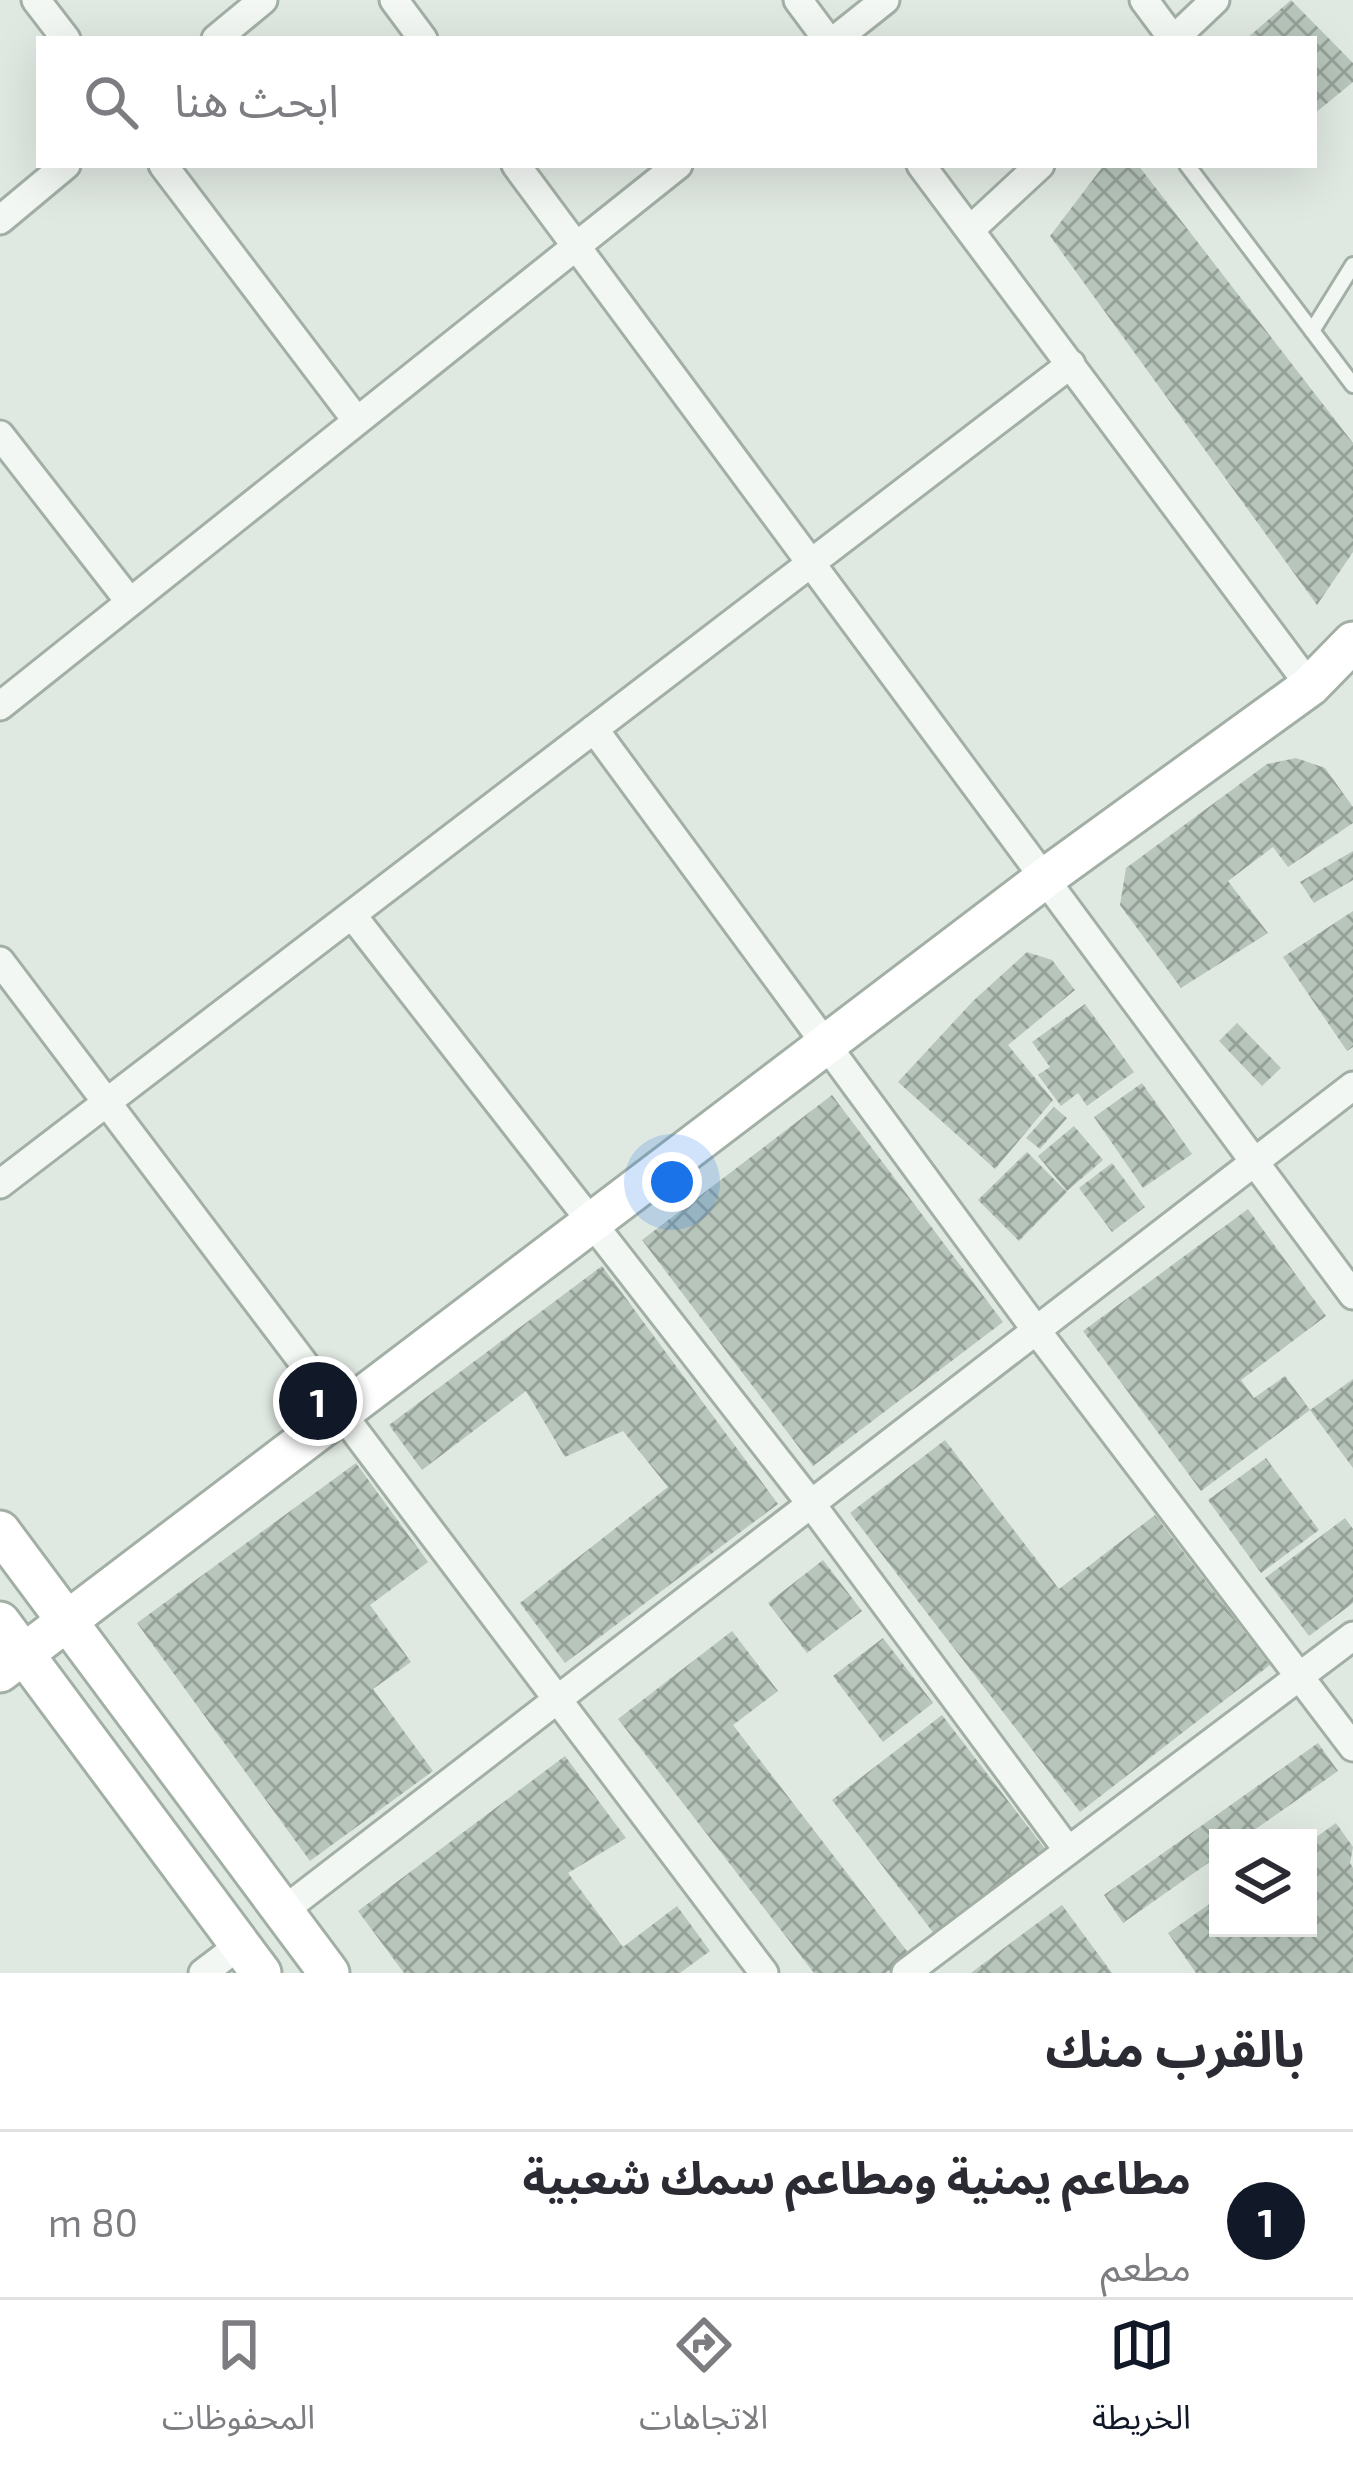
<!DOCTYPE html>
<html lang="ar">
<meta charset="utf-8">
<style>
:root{--surface:#fff;--page:#f2f2f3;--text:#2b2b33;--muted:#7c7c81;--line:#e1e1e2;--accent:#111827}
body{margin:0;font-family:"Exo 2","Noto Sans Arabic",sans-serif;background:var(--page);color:var(--text);direction:rtl}
.controls{position:absolute;right:36px;bottom:36px;display:grid;overflow:hidden;border-radius:0px;box-shadow:0 12px 48px #0002}
.controls button{width:108px;height:108px;display:grid;place-items:center;padding:0;border:0;border-bottom:3px solid var(--line);background:var(--surface);color:var(--text);font:60px sans-serif}
.you{position:absolute;left:672px;top:1182px;width:42px;height:42px;margin:-30px;border:9px solid #fff;border-radius:50%;background:#1a73e8;box-shadow:0 0 0 18px #1a73e833}
.badge{display:grid;place-items:center;width:78px;height:78px;border-radius:50%;background:var(--accent);color:#fff;font-size:39px;font-weight:700}
.pin{position:absolute;translate:-50% -50%;border:6px solid #fff;box-shadow:0 3px 12px #0006}
.list{margin:0;padding:0;list-style:none}
h2{display:flex;justify-content:space-between;align-items:center;height:156px;margin:0;padding:0 48px;font-size:51px}
h2 small{font-size:39px;font-weight:400;color:var(--muted)}
.list li{display:grid;grid-template-columns:78px 1fr auto;gap:36px;align-items:center;box-sizing:border-box;height:168px;padding:0 48px;border-top:3px solid var(--line)}
.list b{display:block;font-size:45px;white-space:nowrap}
.list p{margin:0;font-size:39px;white-space:nowrap;color:var(--muted)}
.list em{font-size:39px;font-style:normal;color:var(--muted)}
.icon{flex:none;width:66px;height:66px;fill:none;stroke:currentColor;stroke-width:2;stroke-linecap:round;stroke-linejoin:round}
.map{position:relative;flex:none;width:1353px;height:1973px;overflow:hidden;direction:ltr}
.search{position:absolute;background:var(--surface);box-shadow:0 12px 48px #0002;left:36px;right:36px;top:36px;height:132px;display:flex;align-items:center;gap:30px;box-sizing:border-box;padding:0 42px;border-radius:0px;color:var(--muted);font-size:45px}
.sheet{height:324px;background:var(--surface)}
nav{display:flex;justify-content:space-around;align-items:center;box-sizing:border-box;height:168px;border-top:3px solid var(--line);background:var(--surface);font-size:33px;color:var(--muted)}
nav a{display:grid;justify-items:center;gap:6px}
nav .on{color:var(--accent)}
.map>svg:first-child{display:block}
</style>
<div class="map">
<svg width="1353" height="1973" viewBox="0 0 1353 1973">
<defs>
<pattern id="building-cross-hatch" width="8" height="8" patternUnits="userSpaceOnUse" patternTransform="scale(3)"><rect width="8" height="8" fill="#b7c5bb"/><path d="M0 0l8 8M0 8l8-8" fill="none" stroke="#95a198"/></pattern>
</defs>
<rect width="100%" height="100%" fill="#e0e8e2"/>
<path fill="url(#building-cross-hatch)" d="M1291,0L1353,63V82L1314,114V39H1246Z
M1104,165H1138L1353,443V552L1317,605L1050,236Z
M1296,758L1325,768L1353,807V823L1288,867L1273,847L1228,881L1268,933L1181,988L1120,905L1126,868L1267,764Z
M1353,851V880L1314,903L1300,882Z
M1353,911V1047L1347,1051L1283,957Z
M1027,952L1052,960L1075,990L1008,1045L1053,1100L995,1169L898,1082L973,1001Z
M1085,1004L1134,1072L1087,1106L1078,1093L1061,1106L1038,1075L1050,1067L1032,1042Z
M1237,1023L1281,1068L1262,1086L1219,1041Z
M1142,1083L1192,1154L1143,1188L1094,1117Z
M832,1095L1003,1322L813,1466L642,1240Z
M1054,1107L1067,1118L1040,1149L1026,1138Z
M1074,1126L1103,1160L1067,1191L1038,1156Z
M1027,1152L1067,1192L1019,1241L978,1200Z
M1112,1163L1145,1207L1112,1232L1079,1188Z
M1248,1209L1326,1316L1241,1380L1254,1398L1285,1376L1310,1410L1353,1379V1468L1310,1410L1201,1491L1083,1331Z
M602,1266L778,1504L565,1663L520,1603L668,1487L623,1431L565,1457L526,1391L422,1470L389,1425Z
M945,1440L1059,1589L1155,1515L1270,1665L1080,1812L850,1513Z
M1266,1458L1319,1530L1261,1573L1208,1500Z
M356,1463L428,1562L370,1605L411,1662L373,1689L433,1771L310,1861L137,1623Z
M1345,1518L1353,1529V1603L1309,1636L1265,1578Z
M823,1560L862,1611L807,1653L768,1603Z
M732,1631L778,1691L733,1725L910,1955L886,1973H814L618,1719Z
M883,1638L933,1703L883,1742L833,1676Z
M942,1715L1046,1850L935,1935L832,1800Z
M1318,1743L1338,1771L1243,1838H1218V1856L1123,1923L1104,1895Z
M565,1756L626,1838L568,1873L623,1947L677,1906L710,1951L680,1973H404L358,1911Z
M1336,1823L1353,1847L1350,1863L1353,1868V1973H1196L1168,1933L1218,1898V1928H1308V1843Z
M1062,1905L1112,1973H971L1028,1930Z"/>
<g fill="none" stroke-linecap="round" stroke-linejoin="round">
<g stroke="#a2afa5" stroke-width="20">
<path id="lane" d="M1187,165L1353,385
M1312,331L1353,265"/>
</g>
<g stroke="#a2afa5" stroke-width="33">
<path id="street" d="M36,0L66,39
M394,0L423,39
M798,0L827,39
M1144,0L1173,39
M216,39L263,0
M836,39L885,0
M1174,39L1215,0
M163,165L357,421
M516,165L1353,1295
M921,165L1310,686
M0,220L66,165
M970,230L1040,165
M0,435L130,602
M0,706L678,165
M594,729L1036,1330L1353,1747
M352,915L812,1505L1067,1849
M0,961L764,1973
M0,1184L1071,364
M283,1911L1353,1086
M203,1973L240,1945
M906,1973L1353,1636"/>
</g>
<g stroke="#a2afa5" stroke-width="45">
<path id="secondary" d="M0,1531L329,1973
M0,1622L261,1973
M0,1672L1045,878L1310,686L1353,642"/>
</g>
<use href="#lane" stroke="#f3f7f4" stroke-width="14"/>
<use href="#street" stroke="#f3f7f4" stroke-width="27"/>
<use href="#secondary" stroke="#fff" stroke-width="39"/>
</g>
</svg>
<div class="controls">
<button><svg class="icon" aria-label="layers" viewBox="0 0 24 24"><path d="M12 4l9 5-9 5-9-5zM3 14l9 5 9-5"/></svg></button>
</div>
<div class="you"></div>
<div class="pin badge" style="left:318px;top:1401px">1</div>
<div class="search"><svg class="icon" aria-label="search" viewBox="0 0 24 24"><circle cx="10" cy="10" r="6"/><path d="M15 15l6 6"/></svg>ابحث هنا</div>
</div>
<section class="sheet">
<h2>بالقرب منك<small></small></h2>
<ul class="list">
<li><span class="badge">1</span><div><b>مطاعم يمنية ومطاعم سمك شعبية</b><p>مطعم</p></div><em>80 m</em></li>
</ul>
</section>
<nav>
<a class="on"><svg class="icon" aria-label="map" viewBox="0 0 24 24"><path d="M3 6l6-2 6 2 6-2v14l-6 2-6-2-6 2zM9 4v14M15 6v14"/></svg>الخريطة</a>
<a><svg class="icon" aria-label="directions" viewBox="0 0 24 24"><path d="M12 3l9 9-9 9-9-9zM9 14v-3h6M13 9l2 2-2 2"/></svg>الاتجاهات</a>
<a><svg class="icon" aria-label="saved" viewBox="0 0 24 24"><path d="M7 4h10v16l-5-4-5 4z"/></svg>المحفوظات</a>
</nav>
